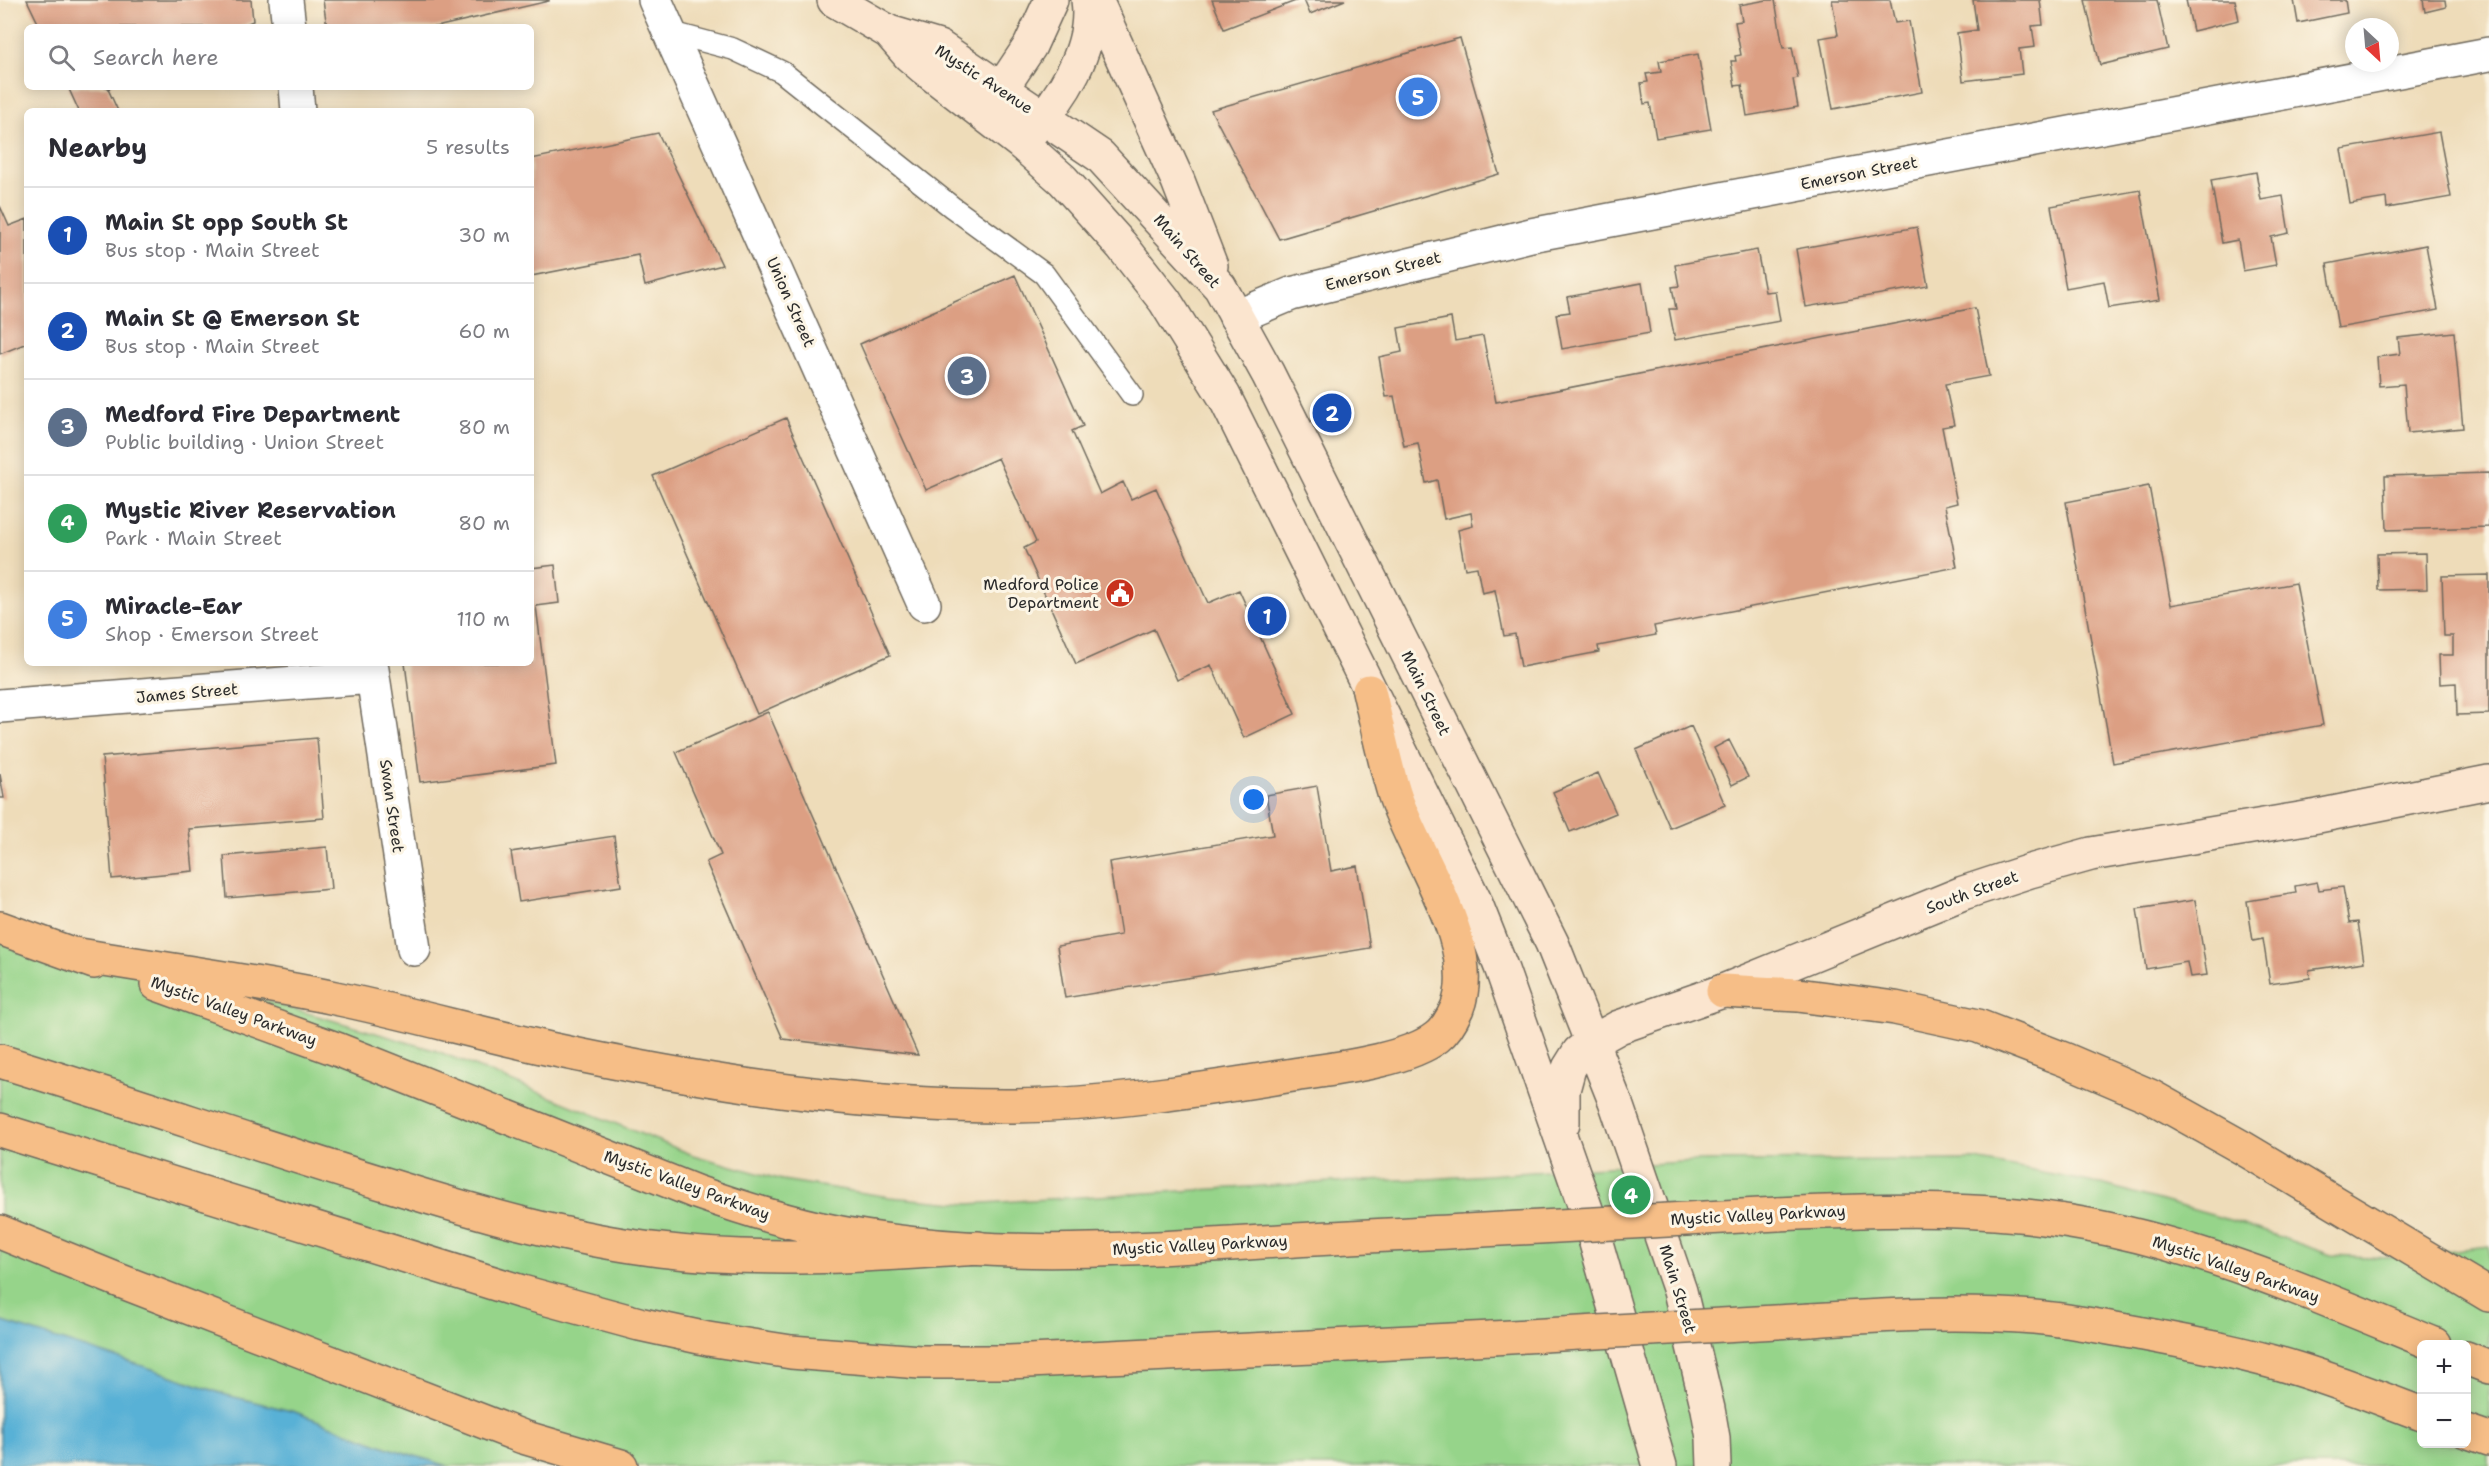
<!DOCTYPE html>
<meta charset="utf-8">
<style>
:root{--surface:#fff;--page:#f2f2f3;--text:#2b2b33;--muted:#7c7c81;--line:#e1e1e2;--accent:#c8321e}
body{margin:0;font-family:"Shantell Sans",sans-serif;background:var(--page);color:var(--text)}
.controls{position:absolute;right:18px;bottom:18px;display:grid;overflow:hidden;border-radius:9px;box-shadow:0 3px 15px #0003}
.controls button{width:54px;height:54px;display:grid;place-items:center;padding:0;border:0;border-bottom:2px solid var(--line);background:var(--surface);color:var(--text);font:30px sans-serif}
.compass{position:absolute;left:2345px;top:18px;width:54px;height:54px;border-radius:50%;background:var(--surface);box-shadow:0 3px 15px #0003;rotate:154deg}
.you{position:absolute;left:1254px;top:800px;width:21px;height:21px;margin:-15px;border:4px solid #fff;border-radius:50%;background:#1a73e8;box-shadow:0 0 0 9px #1a73e833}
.badge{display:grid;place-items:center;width:39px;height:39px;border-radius:50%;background:var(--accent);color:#fff;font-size:20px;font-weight:700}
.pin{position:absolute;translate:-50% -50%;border:3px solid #fff;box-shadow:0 2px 6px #0006}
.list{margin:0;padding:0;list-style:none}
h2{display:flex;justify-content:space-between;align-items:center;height:78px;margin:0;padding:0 24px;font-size:26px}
h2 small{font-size:20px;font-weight:400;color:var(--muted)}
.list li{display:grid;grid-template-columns:39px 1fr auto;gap:18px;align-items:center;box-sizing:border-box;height:96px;padding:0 24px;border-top:2px solid var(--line)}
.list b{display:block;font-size:22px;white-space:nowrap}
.list p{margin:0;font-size:20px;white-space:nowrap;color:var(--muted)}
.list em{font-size:20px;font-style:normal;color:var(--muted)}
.icon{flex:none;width:33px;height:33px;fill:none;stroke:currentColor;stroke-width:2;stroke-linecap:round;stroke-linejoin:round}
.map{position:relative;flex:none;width:2489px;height:1466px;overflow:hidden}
.search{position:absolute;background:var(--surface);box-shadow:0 3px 15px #0003;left:24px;top:24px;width:510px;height:66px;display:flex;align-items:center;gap:15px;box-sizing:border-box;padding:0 21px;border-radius:9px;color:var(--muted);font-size:22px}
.panel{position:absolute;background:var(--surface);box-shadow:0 3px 15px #0003;left:24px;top:108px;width:510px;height:558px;border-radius:9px}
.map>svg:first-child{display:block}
</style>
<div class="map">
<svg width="2489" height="1466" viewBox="0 0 2489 1466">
<rect width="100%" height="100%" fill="#fcf5e5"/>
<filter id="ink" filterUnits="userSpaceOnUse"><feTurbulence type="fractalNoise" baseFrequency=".0167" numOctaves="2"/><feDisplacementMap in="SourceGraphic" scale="12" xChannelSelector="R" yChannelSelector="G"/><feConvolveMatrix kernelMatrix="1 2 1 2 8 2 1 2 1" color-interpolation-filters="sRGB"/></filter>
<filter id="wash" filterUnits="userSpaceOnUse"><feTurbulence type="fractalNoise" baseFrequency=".008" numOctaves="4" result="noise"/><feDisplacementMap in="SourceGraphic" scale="24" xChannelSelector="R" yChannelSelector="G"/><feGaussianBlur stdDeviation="1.35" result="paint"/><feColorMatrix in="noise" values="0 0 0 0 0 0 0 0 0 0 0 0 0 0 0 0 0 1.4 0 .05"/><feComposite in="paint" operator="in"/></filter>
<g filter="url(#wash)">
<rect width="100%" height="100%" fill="#eedcb9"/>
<path fill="#96d48a" stroke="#60805a" stroke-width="1.5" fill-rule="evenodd" d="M0,923L437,1051L693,1155L782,1180L889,1197L968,1204L1331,1182L1429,1179L1696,1161L1976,1160L2105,1185L2240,1223L2331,1255L2387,1258L2489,1246V1466H448L389,1448L295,1412L226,1395L152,1369L30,1332L0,1321ZM2422,1344H2466V1444H2422Z"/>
<path fill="#59b1d6" stroke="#426e80" stroke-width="1.5" d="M0,1321L152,1369L226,1395L295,1412L389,1448L448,1466H0Z"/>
<g id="blocks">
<path fill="#dc9f83" d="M27,0H251L253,21L239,27H40Z
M323,0H549V1L436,27H327Z
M1212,0H1298L1224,29Z
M1304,0H1345L1310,14Z
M1767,0H1775L1783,48L1792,47L1798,78L1793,79L1798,107L1747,116L1742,85L1735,86L1731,61H1736L1735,56L1741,55L1735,22L1742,21L1739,5Z
M1832,0H1890L1895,23L1909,21L1922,92L1833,109L1820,38L1838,35Z
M1973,0H2040L2043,25L2032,26L2035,47L2019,49L2022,74L1963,81L1957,33L1977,30Z
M2085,0H2157L2168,49L2100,65Z
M2186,0H2235L2239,20L2193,31Z
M2294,0H2345L2347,13L2298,23Z
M2423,0H2445L2446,7L2425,12Z
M1460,38L1499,174L1279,239L1211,110Z
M1698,54L1711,129L1656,138L1650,103L1644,104L1641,83L1648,82L1646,74L1661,72L1659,61Z
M68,87H112L108,89L118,111H79Z
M2439,132L2451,197L2387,208L2386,198L2350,204L2341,149Z
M658,133L722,265L645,286L638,255L531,276V159Z
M2256,172L2261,200L2283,196L2289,233L2271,237L2276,265L2243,271L2238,240L2222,243L2211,180Z
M2140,190L2160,300L2109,308L2104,281L2066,288L2051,206Z
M0,206L9,226L27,219V343L0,354Z
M1917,227L1928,286L1806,307L1796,249Z
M2426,245L2438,310L2338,328L2327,264Z
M1757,250L1765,292L1775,291L1780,321L1675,340L1669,309H1676L1672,287L1679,286L1675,265Z
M1015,275L1083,426L1072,431L1100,494L1123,482L1131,499L1156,488L1208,603L1239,590L1295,714L1244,738L1211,665L1177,680L1154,629L1076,664L1024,548L1036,542L998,458L926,490L860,344Z
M1642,283L1650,333L1562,349L1556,314L1570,312L1567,297Z
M1975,308L1989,376L1945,384L1954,425L1942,427L1957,503L1945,506L1957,567L1654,626L1656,635L1598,646L1599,652L1521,667L1515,634L1504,636L1495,590L1482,593L1477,567L1465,569L1458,530L1473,526L1471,513L1444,519L1437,480L1426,483L1418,443L1404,446L1394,396L1386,397L1379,357L1402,352L1398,328L1451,318L1455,341L1483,336L1496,402Z
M2454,332L2463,428L2408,433L2404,384L2379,386L2377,357L2400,354L2398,338Z
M786,418L890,655L757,714L653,476Z
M2489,473V527L2387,530L2385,476Z
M2149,486L2171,605L2296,583L2323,725L2113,763L2066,502Z
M2426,553L2427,589L2378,590L2377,554Z
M555,565L559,603L536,606L556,765L420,782L405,663H531V568Z
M2489,575V714L2457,715L2456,683L2440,684L2439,655H2453V636H2444L2442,576Z
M768,712L918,1055L783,1039L706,862L721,855L676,752Z
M1691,726L1725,805L1670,828L1636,750Z
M317,738L324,818L189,829L193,871L112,879L102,757Z
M1729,740L1748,777L1732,785L1714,748Z
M1598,773L1616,813L1570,832L1553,792Z
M0,774L4,798H0Z
M1317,786L1331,871L1357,866L1370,948L1065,998L1057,946L1121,935L1109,862L1273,835L1266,795Z
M614,836L621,886L519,902L511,852Z
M327,847L331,889L227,898L224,856Z
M2317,882L2319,890L2343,887L2349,923L2358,922L2364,962L2309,970L2310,978L2270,984L2263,939L2253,941L2247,901L2296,893L2295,886Z
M2195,900L2207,975L2190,977L2187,962L2146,969L2137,909Z"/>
</g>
</g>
<g filter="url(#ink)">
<use href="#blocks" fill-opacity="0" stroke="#6f695d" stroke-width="1.5"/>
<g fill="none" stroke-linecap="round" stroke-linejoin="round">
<g stroke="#6f695d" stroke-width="24">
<path id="lane" d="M669,32L733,49L782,72L952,207L1044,274L1132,395"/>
</g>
<g stroke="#6f695d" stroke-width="36">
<path id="street" d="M286,0L289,27
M655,0L924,604
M296,87L298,111
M1236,317L1291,294L1531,235L2489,54
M371,663L414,949
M0,706L373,677"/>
</g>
<g stroke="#6f695d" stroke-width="36">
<path id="secondary" d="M834,0L889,32L939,47L1100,156L1220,287L1268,374L1552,943L1615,1101L1680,1291L1708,1409L1713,1438L1714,1466
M1096,0L1178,181L1211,266
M889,32L909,55L924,68L1021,143L1063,180L1122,246L1165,301L1224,396L1474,899L1501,967L1588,1215L1660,1466
M990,106L1030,46L1051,0
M1029,134C1061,99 1095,49 1088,0
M1563,1123V1090L1569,1068L1579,1052L1592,1042L1619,1027L1723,991L1963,893L2030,871L2091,854L2318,816L2489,782"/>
</g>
<g stroke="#6f695d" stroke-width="36">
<path id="primary" d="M0,928L94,962
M74,954C161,969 249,980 335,998C407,1013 478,1033 550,1049C699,1081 860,1107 1013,1106C1107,1105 1200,1090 1293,1075C1332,1069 1407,1061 1437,1037C1446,1030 1452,1019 1457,1008C1482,946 1413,854 1394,793C1384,760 1377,725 1369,691
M157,984L339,1050L696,1192C736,1206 776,1219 817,1228C958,1259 1105,1252 1247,1243C1320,1238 1392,1235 1465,1231
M1723,991L1798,995L1895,1008L1978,1026L2066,1060L2150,1096L2243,1148L2489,1295
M0,1130L522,1292L639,1324L708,1339L791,1352L920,1362H1009L1492,1338
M1778,1214C1888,1209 1999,1205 2108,1229C2221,1253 2327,1300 2434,1344
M0,1232L118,1280L523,1437L621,1466
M1811,1320C1886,1315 1960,1311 2034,1317C2069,1320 2103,1327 2138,1333C2191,1343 2245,1353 2297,1369C2339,1382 2380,1398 2422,1414
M2466,1358L2489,1367
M2466,1431L2489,1439"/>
</g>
<g stroke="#6f695d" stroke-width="36">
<path id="highway" d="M0,1061C129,1100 256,1145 385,1184C475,1212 567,1239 660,1250C766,1263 872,1255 978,1248"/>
</g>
<use href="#lane" stroke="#fff" stroke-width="21"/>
<use href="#street" stroke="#fff" stroke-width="33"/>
<use href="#secondary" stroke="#fbe5cf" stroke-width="33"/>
<use href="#primary" stroke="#f6be87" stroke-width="33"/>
<use href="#highway" stroke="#f6be87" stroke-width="33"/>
<g stroke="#6f695d" stroke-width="36" stroke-linecap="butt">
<path id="primary-bridge" d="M1465,1231L1778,1214
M1492,1338L1811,1320"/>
</g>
<use href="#primary-bridge" stroke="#f6be87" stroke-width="33"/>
</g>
</g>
<defs>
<g id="civic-disc" transform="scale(1.5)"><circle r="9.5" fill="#c8321e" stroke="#fcf5e5"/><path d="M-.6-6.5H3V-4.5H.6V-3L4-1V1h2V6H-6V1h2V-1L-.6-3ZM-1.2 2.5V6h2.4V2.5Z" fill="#fff"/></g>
</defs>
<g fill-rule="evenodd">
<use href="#civic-disc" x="1120" y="593"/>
</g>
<g text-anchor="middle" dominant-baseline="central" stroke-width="6" stroke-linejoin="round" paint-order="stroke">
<g font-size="16" fill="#2b2b2b" stroke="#fcf5e5">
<text transform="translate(984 79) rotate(33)">Mystic Avenue</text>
<text transform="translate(1859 173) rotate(-11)">Emerson Street</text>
<text transform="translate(1187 251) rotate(49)">Main Street</text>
<text transform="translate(1383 271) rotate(-14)">Emerson Street</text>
<text transform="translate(791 302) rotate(66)">Union Street</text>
<text transform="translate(187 693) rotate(-5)">James Street</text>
<text transform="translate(1426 693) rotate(64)">Main Street</text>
<text transform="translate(392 806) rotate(82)">Swan Street</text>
<text transform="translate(1972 892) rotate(-20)">South Street</text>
<text transform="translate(234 1011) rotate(20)">Mystic Valley Parkway</text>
<text transform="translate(687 1185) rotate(20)">Mystic Valley Parkway</text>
<text transform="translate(1758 1215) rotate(-3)">Mystic Valley Parkway</text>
<text transform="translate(1200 1245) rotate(-3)">Mystic Valley Parkway</text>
<text transform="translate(2236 1269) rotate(19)">Mystic Valley Parkway</text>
<text transform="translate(1678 1289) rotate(73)">Main Street</text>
</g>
<g font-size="16" fill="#2b2b2b" stroke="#fcf5e5" text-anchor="end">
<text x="1099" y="584">Medford Police<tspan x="1099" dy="18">Department</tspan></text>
</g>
</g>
</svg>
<div class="controls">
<button>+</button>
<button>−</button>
</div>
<svg class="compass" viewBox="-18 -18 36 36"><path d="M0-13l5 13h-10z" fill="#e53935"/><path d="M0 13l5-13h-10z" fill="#7c7c81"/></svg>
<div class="you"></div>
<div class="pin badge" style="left:1267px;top:616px;background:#1a4fb4">1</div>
<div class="pin badge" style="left:1332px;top:413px;background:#1a4fb4">2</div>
<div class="pin badge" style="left:967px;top:376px;background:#5c6f8a">3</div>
<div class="pin badge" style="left:1631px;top:1195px;background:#2e9e5b">4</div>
<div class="pin badge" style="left:1418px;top:97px;background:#3f7fe0">5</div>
<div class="search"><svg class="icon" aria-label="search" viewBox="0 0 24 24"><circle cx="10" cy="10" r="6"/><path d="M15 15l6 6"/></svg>Search here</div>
<section class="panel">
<h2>Nearby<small>5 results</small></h2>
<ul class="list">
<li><span class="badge" style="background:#1a4fb4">1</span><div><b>Main St opp South St</b><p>Bus stop · Main Street</p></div><em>30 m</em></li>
<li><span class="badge" style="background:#1a4fb4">2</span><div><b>Main St @ Emerson St</b><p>Bus stop · Main Street</p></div><em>60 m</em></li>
<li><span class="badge" style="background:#5c6f8a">3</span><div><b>Medford Fire Department</b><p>Public building · Union Street</p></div><em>80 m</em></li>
<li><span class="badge" style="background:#2e9e5b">4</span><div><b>Mystic River Reservation</b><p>Park · Main Street</p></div><em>80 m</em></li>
<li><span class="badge" style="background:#3f7fe0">5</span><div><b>Miracle-Ear</b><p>Shop · Emerson Street</p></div><em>110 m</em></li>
</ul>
</section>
</div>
